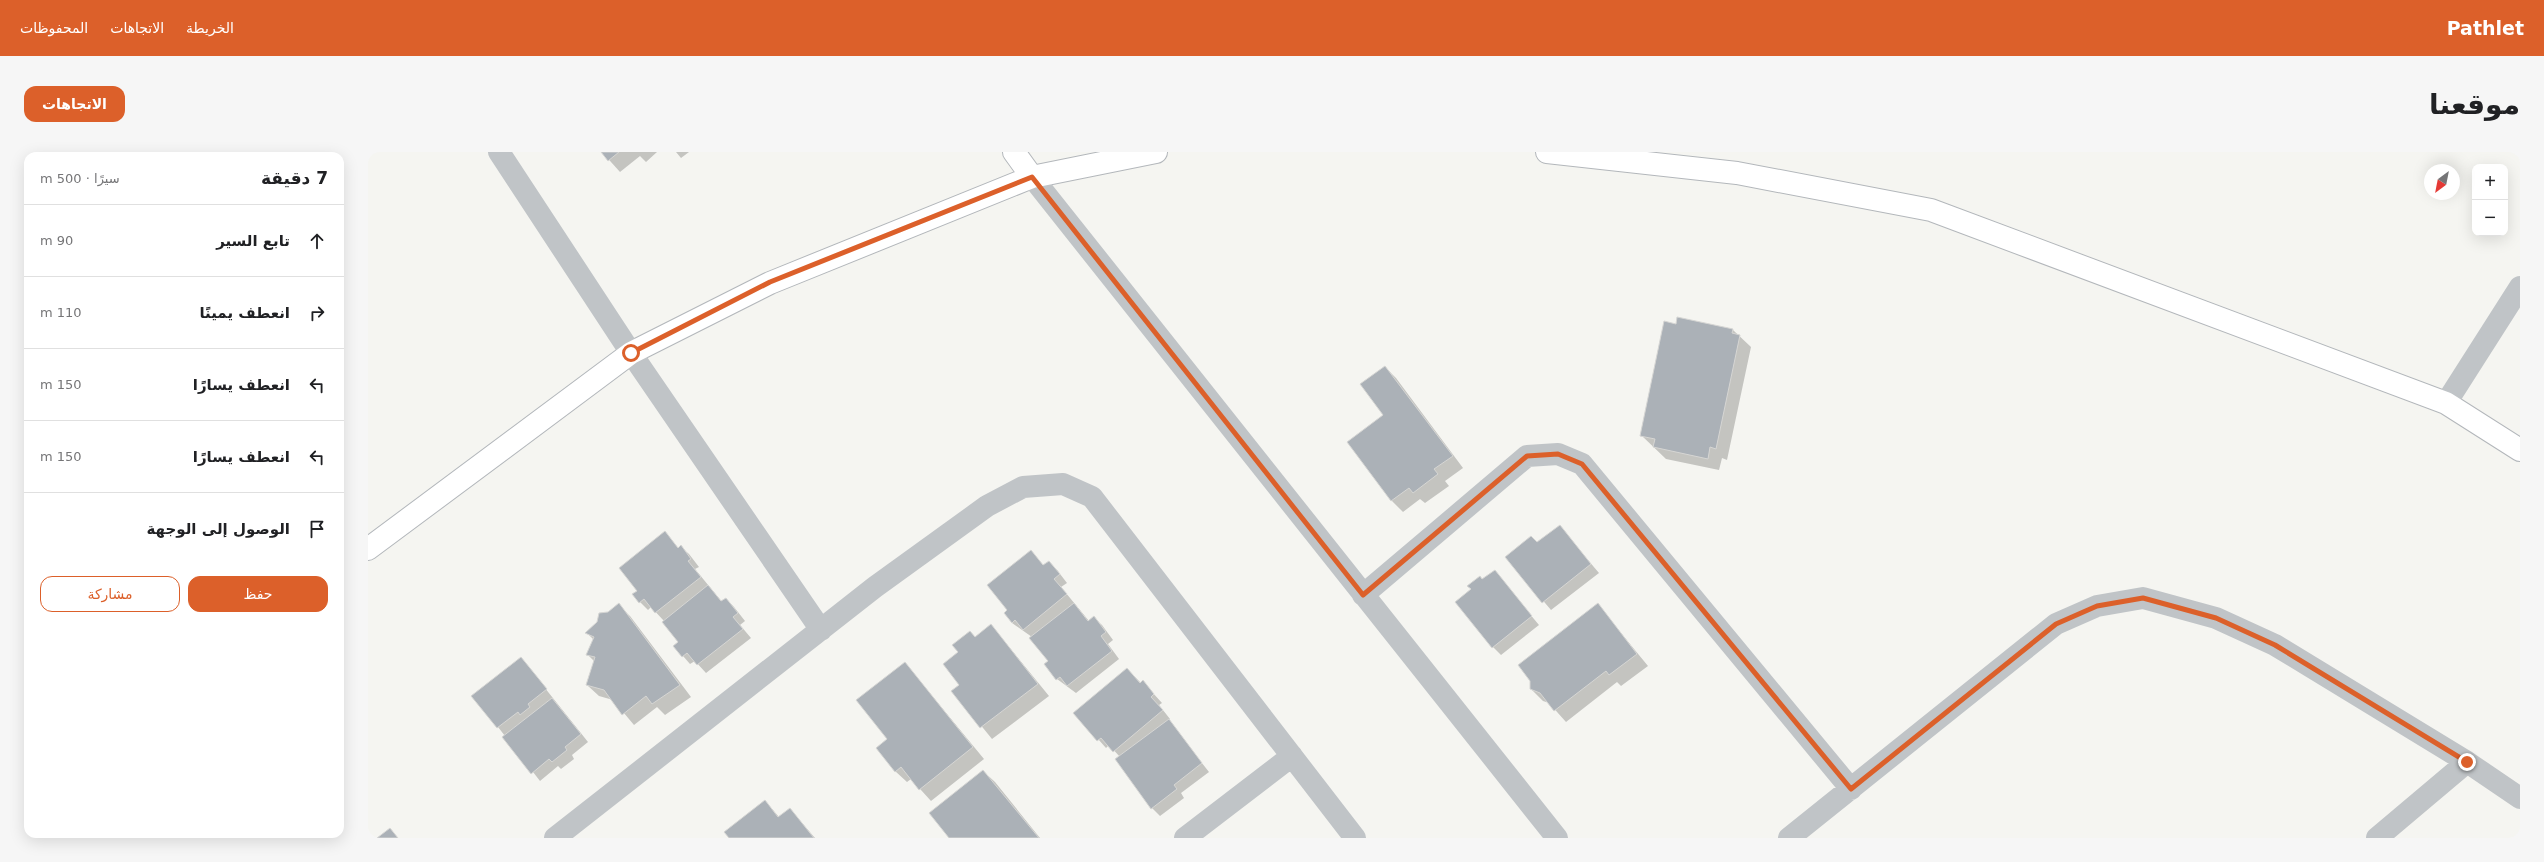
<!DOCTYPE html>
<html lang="ar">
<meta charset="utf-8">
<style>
:root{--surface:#fff;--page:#f6f6f6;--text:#202124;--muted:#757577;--line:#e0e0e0;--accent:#dc602a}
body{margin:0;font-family:"DejaVu Sans",Vazirmatn,sans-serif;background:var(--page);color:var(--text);direction:rtl}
.controls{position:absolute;right:12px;top:12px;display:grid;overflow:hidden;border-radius:8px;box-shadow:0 4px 16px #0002}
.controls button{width:36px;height:36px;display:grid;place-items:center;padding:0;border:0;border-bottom:1px solid var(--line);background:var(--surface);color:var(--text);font:20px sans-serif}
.compass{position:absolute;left:2056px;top:12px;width:36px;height:36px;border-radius:50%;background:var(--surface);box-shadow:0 4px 16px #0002;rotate:212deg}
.stop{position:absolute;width:12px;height:12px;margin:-9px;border:3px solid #dc602a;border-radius:50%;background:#fff}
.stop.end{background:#dc602a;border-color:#fff;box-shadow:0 1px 4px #0008}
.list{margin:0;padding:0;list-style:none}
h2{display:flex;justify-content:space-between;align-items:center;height:52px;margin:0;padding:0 16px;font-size:17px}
h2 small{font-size:13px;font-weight:400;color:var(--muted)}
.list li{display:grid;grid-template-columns:26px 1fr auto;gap:12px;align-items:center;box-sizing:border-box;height:72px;padding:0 16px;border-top:1px solid var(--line)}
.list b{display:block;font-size:15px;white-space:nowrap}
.list em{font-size:13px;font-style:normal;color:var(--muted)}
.actions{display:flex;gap:8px;padding:12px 16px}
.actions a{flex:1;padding:9px 0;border:1px solid var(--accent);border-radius:12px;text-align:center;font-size:14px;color:var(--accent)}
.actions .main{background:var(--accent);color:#fff}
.icon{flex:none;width:22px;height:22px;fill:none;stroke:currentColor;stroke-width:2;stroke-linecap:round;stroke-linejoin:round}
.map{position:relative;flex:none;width:2152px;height:686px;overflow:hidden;direction:ltr;border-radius:12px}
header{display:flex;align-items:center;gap:24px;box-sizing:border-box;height:56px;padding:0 20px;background:var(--accent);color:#fff}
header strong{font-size:19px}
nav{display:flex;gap:22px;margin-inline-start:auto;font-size:14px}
.intro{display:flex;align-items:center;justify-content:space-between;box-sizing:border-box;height:96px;padding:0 24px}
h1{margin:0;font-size:28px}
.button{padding:10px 18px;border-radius:12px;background:var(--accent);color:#fff;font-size:14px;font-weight:700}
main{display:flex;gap:24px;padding:0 24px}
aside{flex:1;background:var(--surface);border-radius:12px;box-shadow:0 4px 16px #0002}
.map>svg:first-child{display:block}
</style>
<header>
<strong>Pathlet</strong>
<nav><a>الخريطة</a><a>الاتجاهات</a><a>المحفوظات</a></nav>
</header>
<div class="intro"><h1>موقعنا</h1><a class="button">الاتجاهات</a></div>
<main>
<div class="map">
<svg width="2152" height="686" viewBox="0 0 2152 686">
<rect width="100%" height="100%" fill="#f5f5f1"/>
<path fill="#0003" d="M234,0H289L278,10L272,4L252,20Z
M308,0H321L313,6Z
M1308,173L1365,178L1383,195L1359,308L1354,306L1351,318L1298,307L1273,283Z
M1017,215L1028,226L1095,316L1077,329L1081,334L1057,351L1052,347L1035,360L1024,349L980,290L1017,263Z
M1191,374L1231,421L1183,458L1138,405L1169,391Z
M297,381L311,397L313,395L321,402L331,415L327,417L354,450L358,447L366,455L377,469L372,473L383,486L338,521L327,509L322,512L315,504L312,490L296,469L283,455L280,458L272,450L270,439Z
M663,399L676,414L689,418L699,431L693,435L721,469L726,466L734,473L745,488L740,492L751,507L708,541L689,527L681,509L664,485L644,471L641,458Z
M1126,419L1171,473L1133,503L1125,495L1115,428Z
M250,453L262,464L323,545L297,563L289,555L266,573L245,548L231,544L219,533L226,509L220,503L226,488L219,481Z
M1230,453L1280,514L1253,534L1249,530L1198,570L1181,551L1175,549L1163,537Z
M623,473L681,544L624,587L585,539L592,533L591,500L602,480L607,485Z
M153,506L220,590L204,603L206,607L193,617L190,614L172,629L130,575Z
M537,511L616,607L563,649L543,627L539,630L527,619L520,587Z
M759,517L773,531L775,530L794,551L791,553L802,567L800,568L841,620L813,641L816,646L792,664L784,656L752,605L741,593L738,596L707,561Z
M615,619L627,630L672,686H583Z
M397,649L411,665L422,657L447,686H362Z"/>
<path fill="#abb1b7" stroke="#d6d6d4" d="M233,0H251L240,9Z
M1309,165L1365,177L1364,181L1372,183L1348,297L1342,295L1340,307L1285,295L1287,287L1272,284L1296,169L1308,172Z
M1017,214L1085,304L1066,317L1070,322L1045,341L1041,336L1023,349L979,290L1015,263L992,232Z
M1192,373L1223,412L1174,451L1137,405L1163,384L1169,390Z
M297,379L310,396L313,393L323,407L320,409L333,425L287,461L276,447L271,451L264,442L269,439L251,416Z
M663,398L675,413L681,409L692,422L686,427L699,442L655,478L647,468L644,471L636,461L639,458L619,433Z
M1127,418L1164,464L1124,496L1087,450L1103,437L1099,434L1112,424L1114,427Z
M340,433L353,449L358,446L370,461L365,465L375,477L329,513L319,501L314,505L305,494L310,490L294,470Z
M251,451L312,533L284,552L278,544L254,563L236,538L218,533L227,505L218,503L226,485L217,481L229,470L231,461L240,460Z
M706,451L720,469L726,464L738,480L733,484L744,499L699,534L692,525L688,528L676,512L680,509L661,486Z
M1230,451L1269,502L1241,523L1238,519L1186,559L1172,541L1162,537V529L1150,513Z
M623,472L670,532L612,576L583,539L591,533L575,512L590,500L584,493L602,479L607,485Z
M153,505L179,537L160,552L162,555L152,563L150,560L129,576L103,544Z
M537,510L605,595L551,638L533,615L527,620L508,596L519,587L488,548Z
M759,516L772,531L775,528L786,542L783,545L795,558L745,600L733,586L729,589L705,561Z
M184,546L213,582L197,595L199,598L184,610L181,607L163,622L134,585Z
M801,567L834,611L806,633L809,637L783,657L747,607Z
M615,618L671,686H581L561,661Z
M397,648L410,665L422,656L446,686H361L356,680Z
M22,676L30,686H9Z"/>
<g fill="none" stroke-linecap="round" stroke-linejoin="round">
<g stroke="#b3b7bb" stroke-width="24">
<path id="secondary" d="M646,0L664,25
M1179,0L1369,21L1563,58L2078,251L2152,298
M0,397L263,201L402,131L664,25L788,0"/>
</g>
<path stroke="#c0c4c7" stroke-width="22" d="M131,0L263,201L453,478
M664,25L1189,686
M2078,251L2152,135
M995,443L1159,304L1190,302L1214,312L1483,637
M187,686L507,435L619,354L655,335L695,332L724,345L987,686
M817,686L924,604
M1421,686L1688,472L1729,454L1775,446L1848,466L1907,493L2099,610L2152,646
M2009,686L2099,610"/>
<use href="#secondary" stroke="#fff" stroke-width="22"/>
</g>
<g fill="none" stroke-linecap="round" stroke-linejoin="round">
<path stroke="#dc602a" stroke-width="5" d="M263,201L402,130L664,25L995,443L1159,304L1190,302L1214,312L1483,637L1688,472L1729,454L1775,446L1848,466L1907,493L2099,610"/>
</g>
</svg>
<div class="controls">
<button>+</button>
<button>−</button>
</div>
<svg class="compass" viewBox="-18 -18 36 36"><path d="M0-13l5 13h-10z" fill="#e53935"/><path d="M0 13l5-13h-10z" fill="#757577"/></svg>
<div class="stop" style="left:263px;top:201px"></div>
<div class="stop end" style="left:2099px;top:610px"></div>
</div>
<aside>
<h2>7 دقيقة<small>سيرًا · 500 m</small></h2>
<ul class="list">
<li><svg class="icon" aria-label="ahead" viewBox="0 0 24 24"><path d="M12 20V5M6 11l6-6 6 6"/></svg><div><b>تابع السير</b></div><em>90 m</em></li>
<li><svg class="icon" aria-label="right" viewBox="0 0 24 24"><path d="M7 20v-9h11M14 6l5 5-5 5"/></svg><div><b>انعطف يمينًا</b></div><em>110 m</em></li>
<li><svg class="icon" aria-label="left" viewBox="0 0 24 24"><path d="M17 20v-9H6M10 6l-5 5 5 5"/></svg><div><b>انعطف يسارًا</b></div><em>150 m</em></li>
<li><svg class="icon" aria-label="left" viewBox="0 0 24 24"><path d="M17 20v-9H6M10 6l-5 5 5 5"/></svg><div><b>انعطف يسارًا</b></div><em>150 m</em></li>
<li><svg class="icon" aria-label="arrive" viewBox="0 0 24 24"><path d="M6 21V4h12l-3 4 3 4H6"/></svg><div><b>الوصول إلى الوجهة</b></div></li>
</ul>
<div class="actions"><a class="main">حفظ</a><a>مشاركة</a></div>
</aside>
</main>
